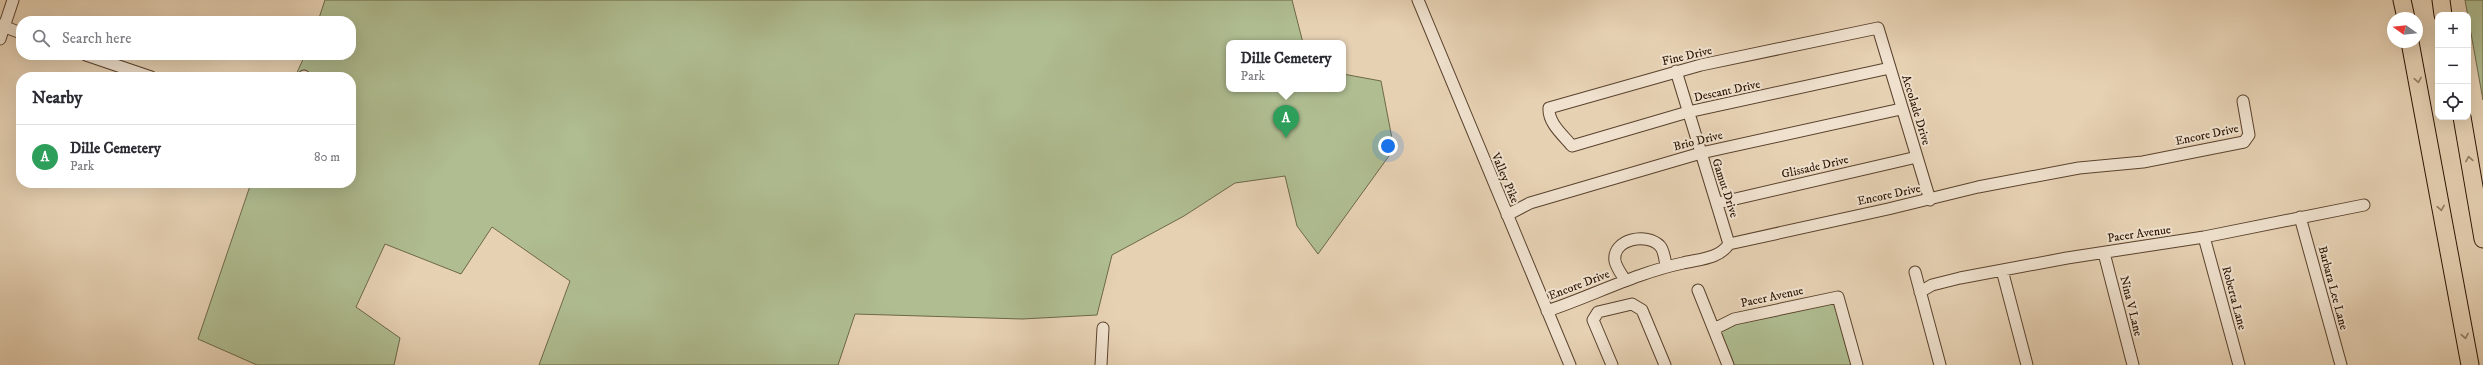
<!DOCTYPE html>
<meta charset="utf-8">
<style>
:root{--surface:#fff;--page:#f2f2f3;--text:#2b2b33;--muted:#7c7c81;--line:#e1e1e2;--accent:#d93025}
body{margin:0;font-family:"IM FELL DW Pica",serif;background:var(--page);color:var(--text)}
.controls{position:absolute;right:12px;top:12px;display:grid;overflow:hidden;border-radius:8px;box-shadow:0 4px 16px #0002}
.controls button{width:36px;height:36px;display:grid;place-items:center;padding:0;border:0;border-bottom:1px solid var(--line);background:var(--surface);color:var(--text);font:20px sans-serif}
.compass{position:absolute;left:2387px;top:12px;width:36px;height:36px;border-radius:50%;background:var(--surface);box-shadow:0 4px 16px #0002;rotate:285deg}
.you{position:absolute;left:1388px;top:146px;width:14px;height:14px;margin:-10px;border:3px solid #fff;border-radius:50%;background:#1a73e8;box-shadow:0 0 0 6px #1a73e833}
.badge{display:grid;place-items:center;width:26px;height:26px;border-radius:50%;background:var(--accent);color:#fff;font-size:13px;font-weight:700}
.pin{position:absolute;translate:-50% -33px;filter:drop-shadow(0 1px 2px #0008)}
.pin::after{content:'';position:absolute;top:21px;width:14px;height:12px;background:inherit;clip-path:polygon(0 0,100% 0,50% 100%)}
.popup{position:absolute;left:1226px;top:40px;width:120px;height:52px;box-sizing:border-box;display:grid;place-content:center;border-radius:8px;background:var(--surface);filter:drop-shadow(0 1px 3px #0005);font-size:13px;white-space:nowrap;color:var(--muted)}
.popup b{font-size:15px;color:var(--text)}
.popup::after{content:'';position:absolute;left:50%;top:100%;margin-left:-8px;border:8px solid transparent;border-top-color:var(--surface)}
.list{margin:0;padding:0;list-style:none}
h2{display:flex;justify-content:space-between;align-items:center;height:52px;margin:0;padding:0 16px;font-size:17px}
h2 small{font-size:13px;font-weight:400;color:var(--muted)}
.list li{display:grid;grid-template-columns:26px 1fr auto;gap:12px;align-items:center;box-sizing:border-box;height:64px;padding:0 16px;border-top:1px solid var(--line)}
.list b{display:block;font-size:15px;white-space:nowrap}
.list p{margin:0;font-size:13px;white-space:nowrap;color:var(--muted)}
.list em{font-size:13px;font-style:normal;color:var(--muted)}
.icon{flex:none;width:22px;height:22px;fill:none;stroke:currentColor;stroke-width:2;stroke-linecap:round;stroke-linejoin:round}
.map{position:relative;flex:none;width:2483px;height:365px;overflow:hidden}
.search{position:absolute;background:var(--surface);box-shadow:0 4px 16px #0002;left:16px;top:16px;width:340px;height:44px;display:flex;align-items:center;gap:10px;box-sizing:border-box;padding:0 14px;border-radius:16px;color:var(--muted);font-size:15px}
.panel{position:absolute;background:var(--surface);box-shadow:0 4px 16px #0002;left:16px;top:72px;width:340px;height:116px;border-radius:16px}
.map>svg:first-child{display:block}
</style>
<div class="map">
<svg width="2483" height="365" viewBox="0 0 2483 365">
<rect width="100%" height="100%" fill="#e6d1b3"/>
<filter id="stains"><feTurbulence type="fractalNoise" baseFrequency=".005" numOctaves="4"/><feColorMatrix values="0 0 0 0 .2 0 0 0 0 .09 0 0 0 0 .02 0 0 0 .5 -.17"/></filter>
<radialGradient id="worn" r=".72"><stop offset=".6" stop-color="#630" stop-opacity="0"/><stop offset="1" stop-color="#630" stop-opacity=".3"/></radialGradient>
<path fill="#afbd91" stroke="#6d6848" d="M325,0H1292L1303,43H1229V89H1343V74L1381,81L1394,149L1318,254L1297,226L1285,176L1235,183L1184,216L1112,255L1097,315L1022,319L855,314L838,365H539L570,281L492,227L461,274L385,244L356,307L400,338L394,365H257L198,339L251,183H351V77H295L305,55H351V21H318Z
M2465,0H2483V100Z
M1838,297L1855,365H1728L1714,329Z"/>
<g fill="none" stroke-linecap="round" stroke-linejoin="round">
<g stroke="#5a422d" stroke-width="13">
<path id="minor" d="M1418,0L1570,365
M0,25L21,33
M0,39L13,0
M86,55L151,77
M1890,68L1688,112L1572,146C1563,135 1548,123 1549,108L1701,65L1878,28L1930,200
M1676,71L1729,244
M303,77L304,76
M1718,203L1917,157
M1507,215L1530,203L1701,153L1901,109
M2300,217L2341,365
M2204,237L2239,365
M2104,253L2133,365
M2002,270L2027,365
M1915,272L1940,365
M1625,280C1622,275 1616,267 1615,261C1612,239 1647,232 1660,246C1664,250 1665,260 1666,266
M1698,290L1728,365
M1920,292L1932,285L1960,278L2067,258L2204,237L2364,205
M1547,311C1592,296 1636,273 1683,263C1699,259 1719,259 1729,244L1888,209L1978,187L2079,168L2143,162L2244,142L2249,135L2243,101
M1714,329L1734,319L1838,297L1857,365
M1101,365L1103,328
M1612,365L1593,320L1598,312L1632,304L1642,310L1665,365"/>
</g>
<g stroke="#2b1300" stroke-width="19">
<path id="highway" d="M2402,0L2406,18
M2441,0L2443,15
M2410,42L2470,365
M2462,117L2483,239"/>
</g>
<use href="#minor" stroke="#efe1ce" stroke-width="11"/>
<use href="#highway" stroke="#e6d1b3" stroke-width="17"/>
</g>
<defs><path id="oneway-chevron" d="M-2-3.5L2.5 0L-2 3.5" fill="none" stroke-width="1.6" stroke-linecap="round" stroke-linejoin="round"/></defs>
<g stroke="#927c62">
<use href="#oneway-chevron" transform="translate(2418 80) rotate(79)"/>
<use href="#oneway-chevron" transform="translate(2469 159) rotate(-100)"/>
<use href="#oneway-chevron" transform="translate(2441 208) rotate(80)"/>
<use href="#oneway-chevron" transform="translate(2465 336) rotate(80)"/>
</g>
<g text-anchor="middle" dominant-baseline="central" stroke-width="4" stroke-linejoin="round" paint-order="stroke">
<g font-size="12" fill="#2b1300" stroke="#efe1ce">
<text transform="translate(1687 56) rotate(-13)">Fine Drive</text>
<text transform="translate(1727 91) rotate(-12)">Descant Drive</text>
<text transform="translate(1916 110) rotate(73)">Accolade Drive</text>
<text transform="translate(2207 135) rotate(-12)">Encore Drive</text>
<text transform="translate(1698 141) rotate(-14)">Brio Drive</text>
<text transform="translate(1815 167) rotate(-13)">Glissade Drive</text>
<text transform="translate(1505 178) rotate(67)">Valley Pike</text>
<text transform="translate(1725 188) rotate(72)">Gamut Drive</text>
<text transform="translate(1889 195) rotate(-12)">Encore Drive</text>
<text transform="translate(2139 234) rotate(-8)">Pacer Avenue</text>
<text transform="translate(1579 285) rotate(-21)">Encore Drive</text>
<text transform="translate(2333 288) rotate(75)">Barbara Lee Lane</text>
<text transform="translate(1772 297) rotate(-12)">Pacer Avenue</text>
<text transform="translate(2234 298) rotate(75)">Roberta Lane</text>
<text transform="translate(2131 306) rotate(76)">Nina V Lane</text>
</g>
</g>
<rect width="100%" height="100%" filter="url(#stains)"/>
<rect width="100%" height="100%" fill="url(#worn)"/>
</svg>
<div class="controls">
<button>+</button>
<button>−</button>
<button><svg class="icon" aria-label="locate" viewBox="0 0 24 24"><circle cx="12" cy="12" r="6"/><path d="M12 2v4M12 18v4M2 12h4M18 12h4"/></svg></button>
</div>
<svg class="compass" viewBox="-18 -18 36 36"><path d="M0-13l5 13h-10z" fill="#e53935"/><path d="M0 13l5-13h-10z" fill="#7c7c81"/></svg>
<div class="you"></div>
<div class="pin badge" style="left:1286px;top:138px;background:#2e9e5b">A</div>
<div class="popup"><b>Dille Cemetery</b>Park</div>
<div class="search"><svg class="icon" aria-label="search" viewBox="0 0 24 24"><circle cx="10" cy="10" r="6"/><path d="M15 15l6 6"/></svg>Search here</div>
<section class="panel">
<h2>Nearby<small></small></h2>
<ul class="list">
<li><span class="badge" style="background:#2e9e5b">A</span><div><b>Dille Cemetery</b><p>Park</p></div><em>80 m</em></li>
</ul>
</section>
</div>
